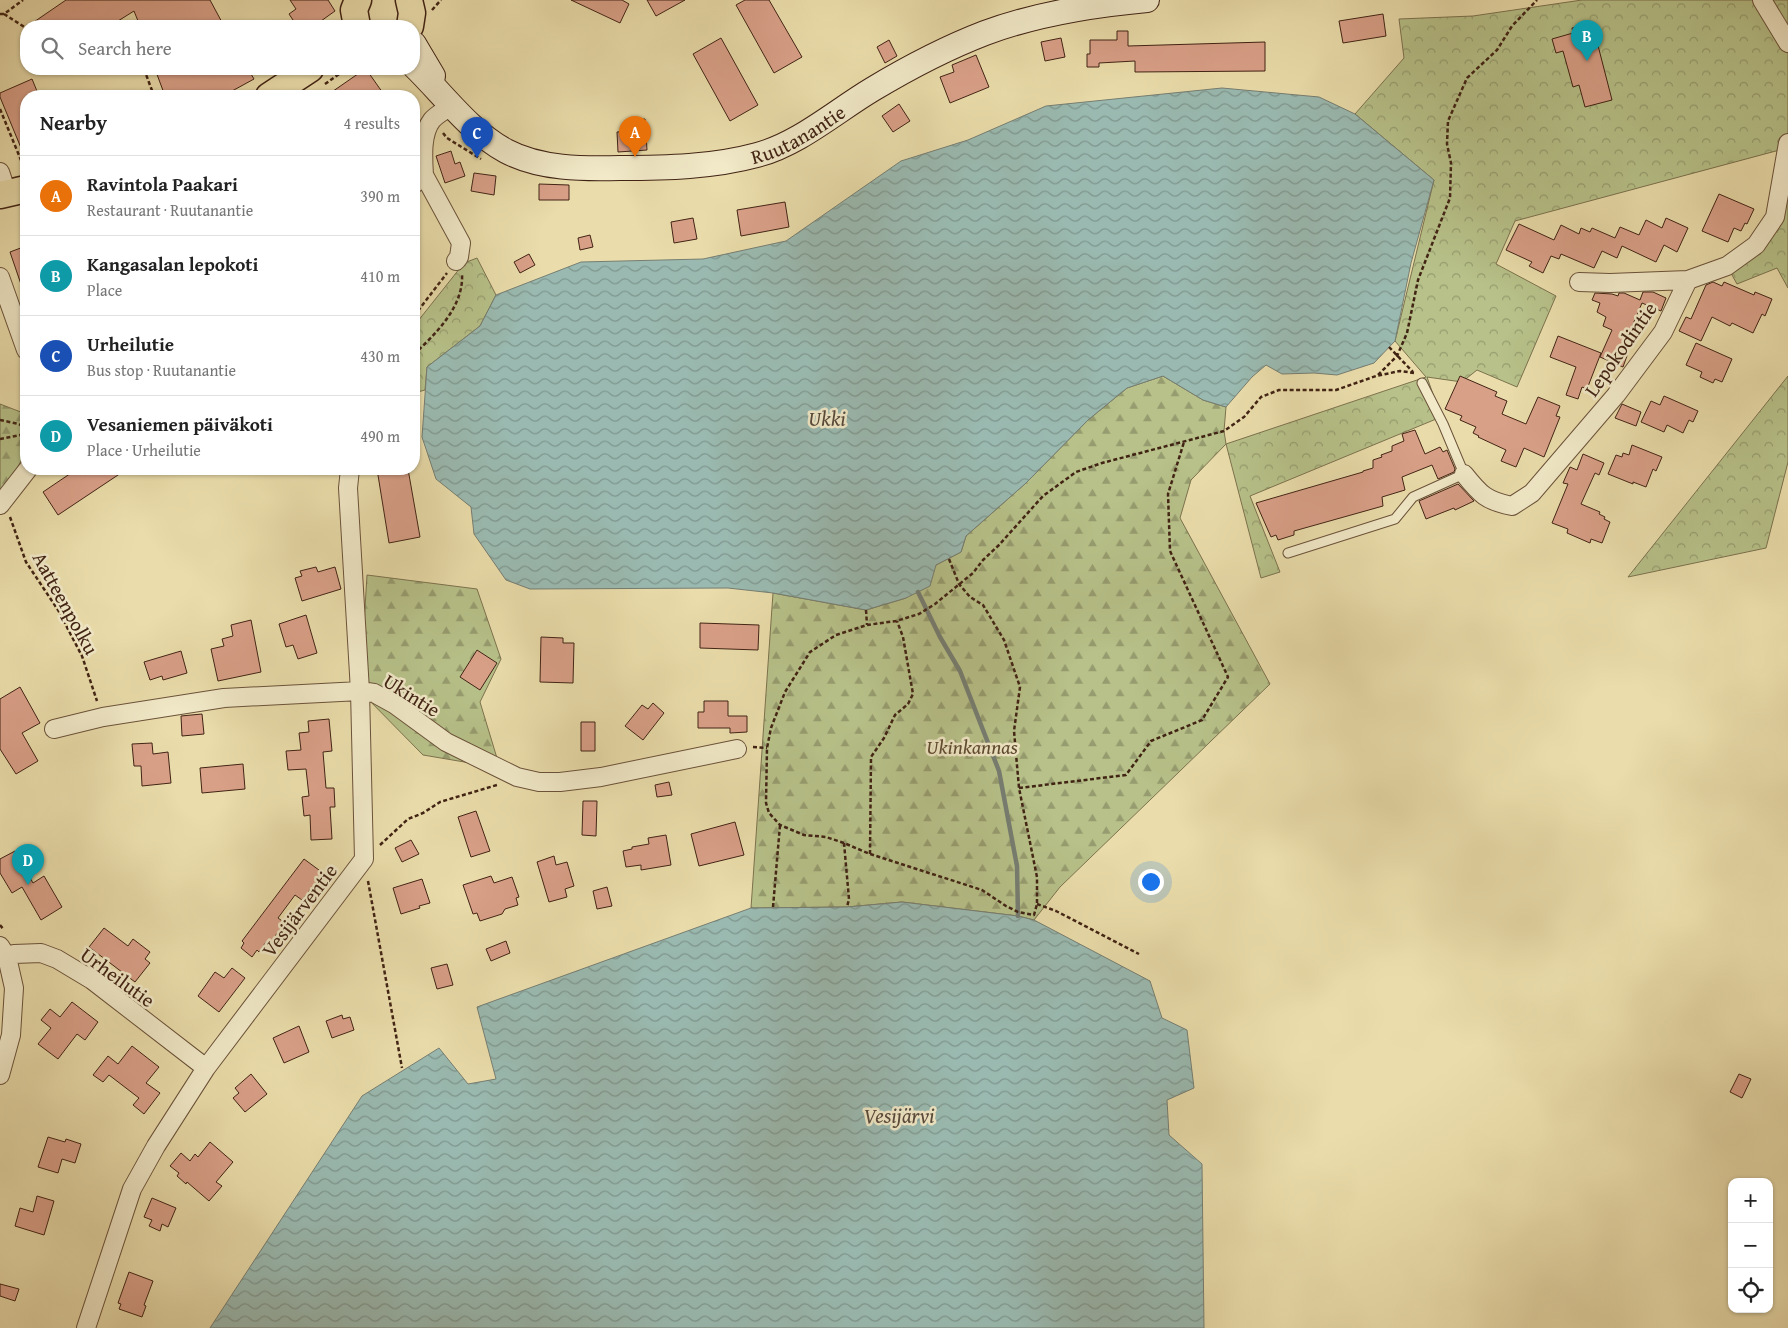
<!DOCTYPE html>
<meta charset="utf-8">
<style>
:root{--surface:#fff;--page:#f2f2f2;--text:#222;--muted:#767676;--line:#e0e0e0;--accent:#2563eb}
body{margin:0;font-family:"Gentium Book Plus",serif;background:var(--page);color:var(--text)}
.controls{position:absolute;right:15px;bottom:15px;display:grid;overflow:hidden;border-radius:10px;box-shadow:0 1px 4px #0004}
.controls button{width:45px;height:45px;display:grid;place-items:center;padding:0;border:0;border-bottom:1px solid var(--line);background:var(--surface);color:var(--text);font:25px sans-serif}
.you{position:absolute;left:1150px;top:881px;width:18px;height:18px;margin:-12px;border:4px solid #fff;border-radius:50%;background:#1a73e8;box-shadow:0 0 0 8px #1a73e833}
.badge{display:grid;place-items:center;width:32px;height:32px;border-radius:50%;background:var(--accent);color:#fff;font-size:16px;font-weight:700}
.pin{position:absolute;translate:-50% -41px;filter:drop-shadow(0 1px 2px #0008)}
.pin::after{content:'';position:absolute;top:26px;width:18px;height:15px;background:inherit;clip-path:polygon(0 0,100% 0,50% 100%)}
.list{margin:0;padding:0;list-style:none}
h2{display:flex;justify-content:space-between;align-items:center;height:65px;margin:0;padding:0 20px;font-size:21px}
h2 small{font-size:16px;font-weight:400;color:var(--muted)}
.list li{display:grid;grid-template-columns:32px 1fr auto;gap:15px;align-items:center;box-sizing:border-box;height:80px;padding:0 20px;border-top:1px solid var(--line)}
.list b{display:block;font-size:19px;white-space:nowrap}
.list p{margin:0;font-size:16px;white-space:nowrap;color:var(--muted)}
.list em{font-size:16px;font-style:normal;color:var(--muted)}
.icon{flex:none;width:28px;height:28px;fill:none;stroke:currentColor;stroke-width:2;stroke-linecap:round;stroke-linejoin:round}
.map{position:relative;flex:none;width:1788px;height:1328px;overflow:hidden}
.search{position:absolute;background:var(--surface);box-shadow:0 1px 4px #0004;left:20px;top:20px;width:400px;height:55px;display:flex;align-items:center;gap:12px;box-sizing:border-box;padding:0 18px;border-radius:20px;color:var(--muted);font-size:19px}
.panel{position:absolute;background:var(--surface);box-shadow:0 1px 4px #0004;left:20px;top:90px;width:400px;height:385px;border-radius:20px}
.map>svg:first-child{display:block}
</style>
<div class="map">
<svg width="1788" height="1328" viewBox="0 0 1788 1328">
<defs>
<pattern id="forest-firs" width="22" height="20" patternUnits="userSpaceOnUse" patternTransform="scale(1.25)"><rect width="22" height="20" fill="#b7c189"/><path d="M5 1l3.5 6h-7zM16 11l3.5 6h-7z" fill="#969c6f"/></pattern>
<pattern id="park-crowns" width="20" height="18" patternUnits="userSpaceOnUse" patternTransform="scale(1.25)"><rect width="20" height="18" fill="#b7c189"/><path d="M2 6a3 3 0 1 1 6 0M12 15a3 3 0 1 1 6 0" fill="none" stroke="#969c6f"/></pattern>
<pattern id="water-waves" width="16" height="10" patternUnits="userSpaceOnUse" patternTransform="scale(1.25)"><rect width="16" height="10" fill="#9abab1"/><path d="M0 5q4-4 8 0t8 0" fill="none" stroke="#7f978f"/></pattern>
</defs>
<rect width="100%" height="100%" fill="#eaddab"/>
<filter id="stains"><feTurbulence type="fractalNoise" baseFrequency=".004" numOctaves="4"/><feColorMatrix values="0 0 0 0 .2 0 0 0 0 .09 0 0 0 0 .02 0 0 0 .5 -.17"/></filter>
<radialGradient id="worn" r=".72"><stop offset=".6" stop-color="#630" stop-opacity="0"/><stop offset="1" stop-color="#630" stop-opacity=".3"/></radialGradient>
<path fill="url(#forest-firs)" stroke="#7c724e" d="M1163,376L1203,400L1226,407L1224,431L1226,444L1191,480L1180,518L1270,684L1060,887L1034,920L1018,916L902,902L847,907L751,908L773,593L866,610L906,598L936,565L961,552L966,536L1026,483L1088,420L1127,388Z
M0,404L26,414V451L17,469L0,492Z
M367,575L477,589L501,659L480,702L500,768L423,755L360,691Z"/>
<path fill="url(#park-crowns)" stroke="#7c724e" d="M1582,0H1788V288L1777,268L1737,284L1727,266L1775,217L1787,148L1515,221L1496,264L1556,296L1517,387L1477,370L1462,382L1427,377L1441,417L1250,496L1280,572L1261,578L1226,444L1426,377L1395,341L1434,180L1355,114L1404,58L1399,19L1473,16Z
M477,258L496,295L480,326L427,367L425,390L414,393V326L464,263Z
M1788,376V462L1766,548L1628,577Z"/>
<path fill="url(#water-waves)" stroke="#767e72" d="M1222,88L1319,97L1355,114L1434,180L1411,263L1395,341L1374,363L1337,375L1314,373L1282,374L1266,365L1252,377L1226,407L1203,400L1163,376L1127,388L1088,420L1026,483L966,536L961,552L936,565L930,586L906,598L866,610L773,593L728,588L530,589L506,580L474,534L471,507L436,479L422,437L427,367L480,326L496,295L581,262L703,259L786,241L901,161L968,140L1046,106Z
M902,902L1018,916L1034,920L1150,981L1162,1018L1187,1030L1194,1088L1167,1100L1169,1135L1202,1164L1204,1328H210L362,1096L439,1048L468,1084L496,1079L477,1007L751,908L847,907Z"/>
<g fill="none" stroke-linecap="round" stroke-linejoin="round">
<path stroke="#767e72" stroke-width="4.5" d="M918,592L940,637L960,671L999,771L1017,866L1018,916"/>
</g>
<path fill="#d9a088" stroke="#412314" d="M66,0H210L224,26H140L134,11L110,26H28Z
M290,0H328L335,11L314,26H297L289,14L296,9Z
M571,0H622L629,4L620,23Z
M647,0H685L656,16Z
M745,0H769L802,57L774,73L736,5Z
M1383,14L1386,36L1343,43L1339,21Z
M1587,24L1589,31L1594,30L1612,100L1585,107L1579,85L1573,87L1563,51L1556,53L1552,39L1573,33L1572,28Z
M1117,31H1128V46L1265,42V71L1135,72V61L1099,63V67H1087V54H1090V40H1117Z
M721,38L758,105L730,121L693,54Z
M1061,38L1065,57L1045,61L1041,42Z
M889,40L897,56L885,63L877,47Z
M976,55L989,87L950,103L940,77L954,72L952,65Z
M155,69H248L254,79L223,96H165Z
M366,69L385,96H326L365,69Z
M32,79L39,96H26V160L0,97V93Z
M899,104L910,121L893,132L882,116Z
M645,119L647,150L618,152L617,132L630,131L629,120Z
M451,151L455,164L460,162L465,176L445,183L436,156Z
M474,173L496,176L494,195L471,191Z
M539,184L569,185V200H539Z
M1719,194L1754,209L1747,224L1745,223L1741,231L1734,228L1728,242L1702,231Z
M785,202L789,227L741,236L737,210Z
M693,218L697,239L674,243L671,222Z
M1666,218L1688,228L1677,252L1664,245L1656,262L1622,246L1617,258L1602,251L1594,268L1561,254L1559,259L1551,256L1543,273L1529,266L1532,262L1506,250L1519,224L1554,240L1561,225L1579,234L1581,228L1590,232L1592,228L1615,238L1620,227L1639,235L1646,220L1662,228Z
M590,235L593,247L580,250L578,238Z
M26,246V293H24L10,252Z
M529,254L535,265L520,273L514,262Z
M1713,282L1722,286L1724,282L1754,295L1755,292L1772,299L1765,316L1762,314L1753,333L1732,323L1730,326L1712,317L1701,341L1679,331L1686,317L1691,319L1706,285Z
M1643,292H1653L1666,298L1661,311L1642,303L1622,350L1628,353L1623,367L1600,357L1612,330L1603,326L1606,317L1597,312L1600,303L1592,300L1595,293L1612,294L1618,296L1619,293H1624L1640,300Z
M1558,336L1601,353L1587,389L1582,387L1578,399L1566,395L1576,367L1550,357Z
M1696,343L1732,359L1722,382L1715,379L1713,383L1700,377L1702,372L1686,365Z
M1460,376L1497,392L1495,396L1507,401L1502,414L1526,424L1538,397L1560,406L1556,416L1560,417L1544,457L1524,448L1516,467L1501,461L1506,450L1478,437L1479,436L1473,433L1476,427L1460,420L1462,416L1445,409Z
M1664,396L1698,411L1693,422L1689,420L1683,433L1667,425L1664,432L1641,422L1651,401L1660,405Z
M1622,404L1641,412L1636,426L1615,418Z
M1415,430L1425,454L1440,447L1443,452L1447,450L1455,469L1454,472L1438,479L1432,465L1402,477L1405,490L1382,497L1383,506L1294,531V535L1278,540L1276,535L1271,537L1256,503L1363,472V471L1373,468V460L1382,457L1381,455L1392,451V446L1404,441L1402,434Z
M1632,445L1662,457L1656,471L1653,469L1646,487L1633,482V484L1608,474L1616,455L1622,457L1623,453L1629,455Z
M1583,454L1604,463L1599,475L1595,473L1581,504L1600,512L1599,514L1605,517L1604,519L1610,522L1602,543L1591,539L1590,543L1567,533L1568,529L1552,523L1568,484L1563,483L1570,467L1577,470Z
M77,469H127L58,515L43,492Z
M377,469H408L420,537L389,543Z
M1458,484L1474,501L1455,510L1454,508L1426,519L1419,501Z
M316,567L318,572L335,567L341,589L302,601L295,578L302,576L300,571Z
M306,615L317,653L298,659L293,645L286,647L279,624Z
M251,620L261,672L218,681L211,649L224,646L222,639L233,636L231,625Z
M700,623L759,625L758,650L700,648Z
M541,637L563,638V643H574L573,683L540,682Z
M477,650L497,663L480,690L460,677Z
M181,651L187,673L163,680L162,676L150,680L144,662Z
M20,687L40,723L22,733L38,761L16,774L0,749V699Z
M704,701H728V716H747V732L730,733V728H698V712H704Z
M653,703L664,713L643,740L625,726L642,705L648,709Z
M202,714L204,734L182,736L181,716Z
M329,719L332,751L323,752L326,788H334L335,807H330L332,839L311,840L310,815L304,816L302,797L309,796L306,769L288,770L286,751L301,750L299,733L309,732L308,721Z
M581,722H595V751H581Z
M152,743L153,754L168,752L171,783L142,786L141,766H134L132,744Z
M243,764L245,789L202,793L200,768Z
M669,782L672,795L657,797L655,785Z
M583,801H597L596,836L582,835Z
M476,811L490,851L471,857L458,817Z
M735,822L744,855L699,866L691,834Z
M666,835L671,865L641,870V865L626,867L623,851L632,849V847L649,844L648,838Z
M411,840L419,854L402,862L395,848Z
M15,851L33,883L44,876L62,907L41,920L22,887L12,893L0,873V859Z
M554,856L556,865L567,862L574,886L565,889L567,897L549,902L537,862Z
M304,859L323,873L302,900L295,895L278,918L285,923L269,944L266,942L259,952L257,950L252,957L241,948L244,943L242,941Z
M491,876L494,883L512,877L519,897L516,898L518,905L505,909L502,914L480,921L477,913L473,914L463,885Z
M422,879L430,903L419,906L420,908L401,914L393,888Z
M607,887L612,906L597,909L593,891Z
M104,928L128,946L133,939L150,952L145,959L150,963L135,982L89,947Z
M506,941L510,953L491,961L486,949Z
M447,964L453,985L437,989L431,968Z
M232,968L245,978L219,1012L198,996L215,972L224,978Z
M72,1002L98,1022L85,1040L77,1034L58,1059L38,1044L51,1028L41,1020L50,1009L60,1017Z
M342,1015L343,1019L350,1017L354,1030L332,1038L326,1021Z
M299,1026L309,1052L284,1063L273,1038Z
M132,1046L159,1067L146,1083L160,1093L144,1114L133,1105L139,1098L109,1075L103,1082L93,1075L108,1056L118,1064Z
M251,1074L267,1094L245,1112L233,1098L239,1093L235,1088Z
M1739,1074L1751,1079L1742,1098L1730,1092Z
M48,1137L65,1142L66,1139L81,1144L75,1163L62,1159L58,1173L38,1167Z
M210,1142L233,1162L216,1182L222,1186L209,1201L187,1182L186,1184L177,1176L179,1173L170,1166L181,1153L190,1161L195,1154L198,1157Z
M37,1196L54,1201L44,1235L15,1226L20,1208L33,1212Z
M152,1198L176,1208L168,1227L162,1224L160,1231L149,1226L152,1220L144,1217Z
M129,1272L153,1281L144,1305L146,1306L142,1317L119,1309L121,1304L118,1303Z
M0,1284L19,1289L15,1301L0,1296Z"/>
<g fill="none" stroke-linecap="round" stroke-linejoin="round">
<g stroke="#6b523a" stroke-width="11">
<path id="service" d="M1288,553L1395,519L1413,497L1464,474L1443,424L1422,383"/>
</g>
<g stroke="#6b523a" stroke-width="20">
<path id="minor" d="M1762,0L1788,43
M0,172L7,193
M424,175L461,243L459,257L456,261
M414,184L424,175C423,158 421,134 432,120C437,114 446,110 452,105
M0,277L26,350
M1579,282L1610,283L1688,280
M1464,474C1480,494 1486,501 1512,506L1532,493L1616,395L1663,332L1688,280L1727,266L1756,245L1775,217L1788,143
M0,505L28,469
M54,729L103,717L224,698L360,691L374,693L394,704L446,742L517,777L539,782H560L601,777L737,749
M0,946L7,957L14,954L41,953L57,959L92,980L206,1068
M0,1075L11,1035L14,988L7,957
M86,1328L132,1189L156,1146L206,1068L364,859L360,691L348,488L350,469"/>
</g>
<g stroke="#412314" stroke-width="26">
<g id="secondary">
<path d="M414,44L433,76"/>
<path id="s1" d="M414,66C443,94 469,131 506,151C540,169 583,169 620,168C666,168 713,167 757,155C799,144 836,111 873,89C908,68 946,48 985,33C1036,14 1092,5 1147,0"/>
</g>
</g>
<g stroke="#412314" stroke-width="29">
<path id="primary" d="M409,0L412,13L410,26
M357,26L354,10L358,0
M269,96L310,69
M0,195L26,189"/>
</g>
<path stroke="#412314" stroke-width="2.5" stroke-dasharray="4 2.5" stroke-linecap="butt" d="M432,10L441,0
M0,14H4L23,0
M4,14L26,28
M144,69L154,96
M325,84L346,69
M242,96L249,92
M0,109L25,170
M443,133L447,138L481,159
M414,316L447,273
M1389,347L1413,372
M414,354C436,334 464,306 462,274
M1378,375L1397,356L1407,333L1418,280L1450,198L1451,163L1447,144L1448,121L1467,78L1497,50L1512,26L1537,0
M0,420L19,424L26,428
M0,439L26,434
M10,517L26,562L58,610L82,656L97,701
M949,559L959,584L970,597L983,605L1004,640L1020,687L1014,731L1019,788L1037,877V904L1034,915L1018,912L1006,906L982,890L870,854L844,843L826,837L804,835L780,825L769,813L766,803L767,748L771,728L785,692L810,652L836,635L867,625L896,621L919,614L935,604L973,573L983,560L999,545L1043,496L1076,472L1102,463L1224,431L1244,417L1261,397L1279,390H1336L1376,376L1400,371L1414,373
M866,610L867,625
M753,747L767,748
M1019,788L1126,775L1151,741L1202,720L1228,677L1170,551L1168,494L1184,442
M844,843L849,899L847,907
M380,845L408,819L423,813L440,802L497,785
M870,854L871,757L884,738L895,715L908,704L913,694L903,637L897,621
M368,881L402,1068
M1037,904L1056,911L1139,954
M773,907L780,825
M0,925L4,930"/>
<use href="#service" stroke="#f1e9c8" stroke-width="9"/>
<use href="#minor" stroke="#f1e9c8" stroke-width="18"/>
<use href="#secondary" stroke="#f1e9c8" stroke-width="24"/>
<use href="#primary" stroke="#eaddab" stroke-width="26"/>
</g>
<g text-anchor="middle" dominant-baseline="central" stroke-width="5" stroke-linejoin="round" paint-order="stroke">
<g font-size="20" fill="#412314" stroke="#f1e9c8">
<text stroke="none"><textPath href="#s1" startOffset="426">Ruutanantie</textPath></text>
<text transform="translate(1620 349) rotate(-55)">Lepokodintie</text>
<text transform="translate(66 603) rotate(61)">Aatteenpolku</text>
<text transform="translate(412 695) rotate(32)">Ukintie</text>
<text transform="translate(299 910) rotate(-53)">Vesijärventie</text>
<text transform="translate(118 977) rotate(36)">Urheilutie</text>
</g>
<g font-size="20" font-style="italic" fill="#5e4a31" stroke="#f1e9c8">
<text x="972" y="746">Ukinkannas</text>
</g>
<g font-size="21" font-style="italic" fill="#57493b" stroke="#f1e9c8">
<text x="827" y="418">Ukki</text>
<text x="899" y="1115">Vesijärvi</text>
</g>
</g>
<rect width="100%" height="100%" filter="url(#stains)"/>
<rect width="100%" height="100%" fill="url(#worn)"/>
</svg>
<div class="controls">
<button>+</button>
<button>−</button>
<button><svg class="icon" aria-label="locate" viewBox="0 0 24 24"><circle cx="12" cy="12" r="6"/><path d="M12 2v4M12 18v4M2 12h4M18 12h4"/></svg></button>
</div>
<div class="you"></div>
<div class="pin badge" style="left:635px;top:157px;background:#e8710a">A</div>
<div class="pin badge" style="left:1587px;top:61px;background:#0f9aa8">B</div>
<div class="pin badge" style="left:477px;top:158px;background:#1a4fb4">C</div>
<div class="pin badge" style="left:28px;top:885px;background:#0f9aa8">D</div>
<div class="search"><svg class="icon" aria-label="search" viewBox="0 0 24 24"><circle cx="10" cy="10" r="6"/><path d="M15 15l6 6"/></svg>Search here</div>
<section class="panel">
<h2>Nearby<small>4 results</small></h2>
<ul class="list">
<li><span class="badge" style="background:#e8710a">A</span><div><b>Ravintola Paakari</b><p>Restaurant · Ruutanantie</p></div><em>390 m</em></li>
<li><span class="badge" style="background:#0f9aa8">B</span><div><b>Kangasalan lepokoti</b><p>Place</p></div><em>410 m</em></li>
<li><span class="badge" style="background:#1a4fb4">C</span><div><b>Urheilutie</b><p>Bus stop · Ruutanantie</p></div><em>430 m</em></li>
<li><span class="badge" style="background:#0f9aa8">D</span><div><b>Vesaniemen päiväkoti</b><p>Place · Urheilutie</p></div><em>490 m</em></li>
</ul>
</section>
</div>
